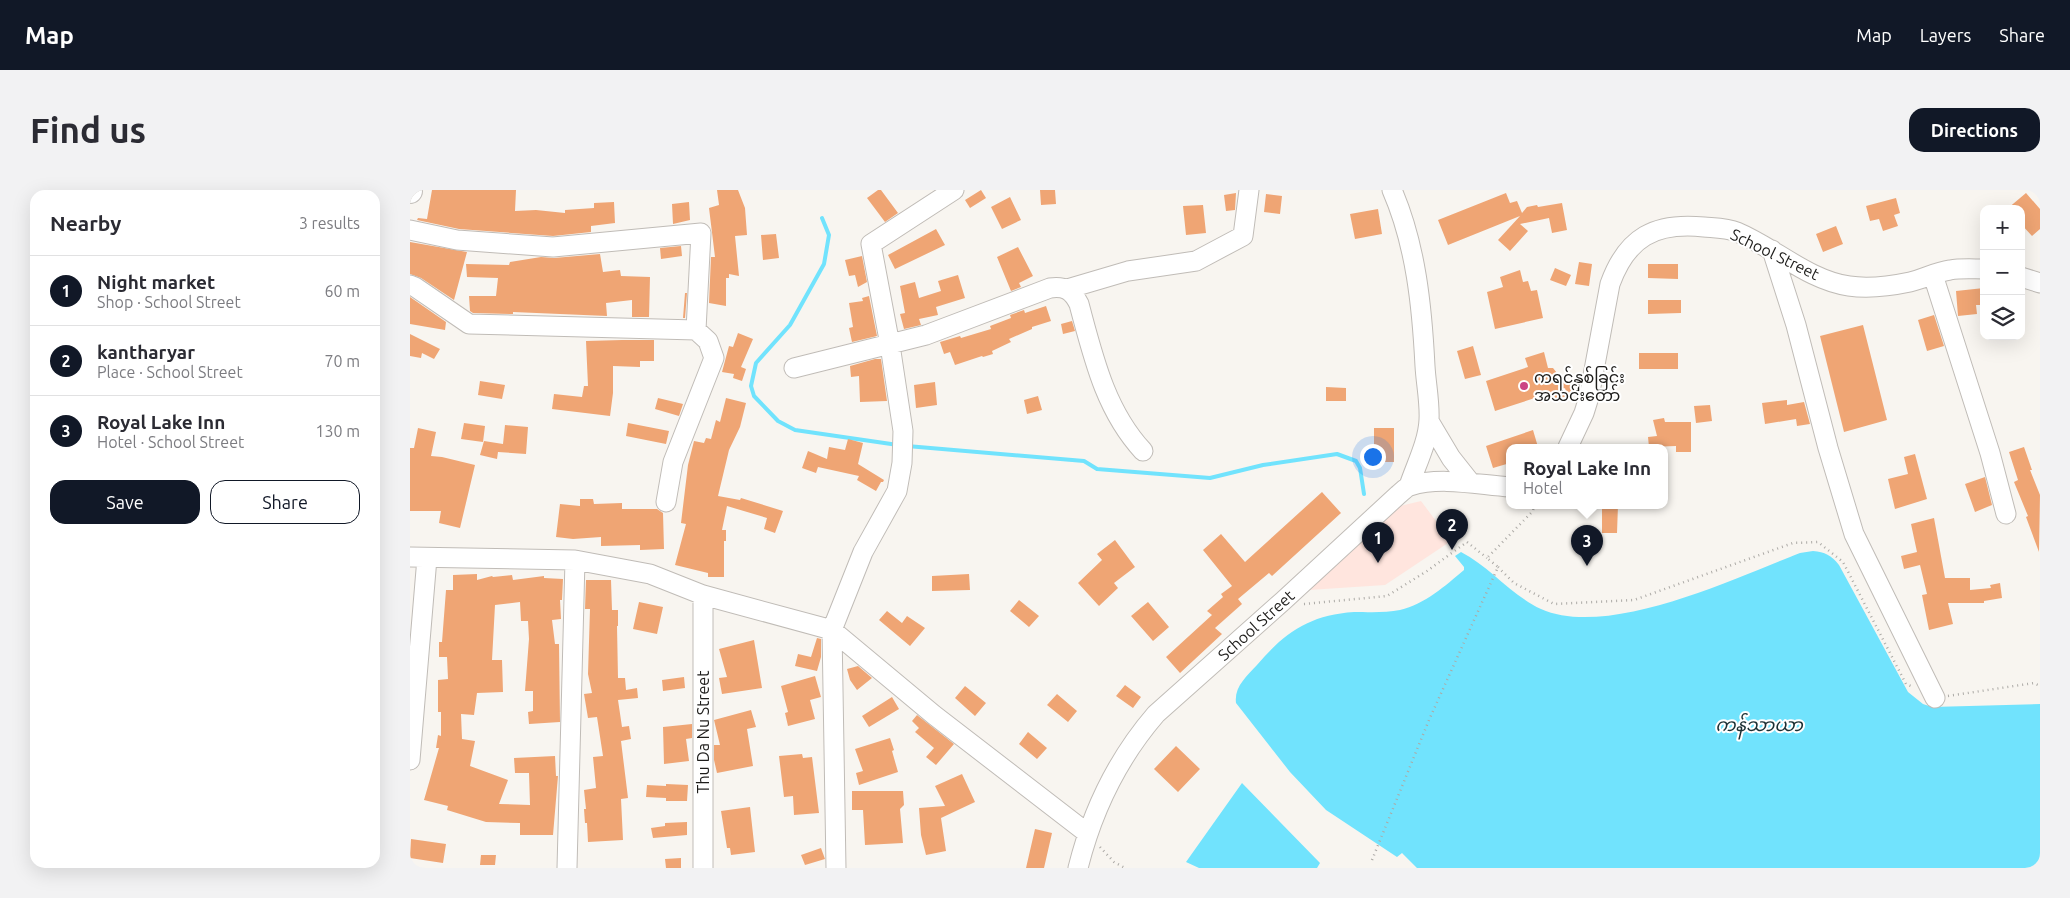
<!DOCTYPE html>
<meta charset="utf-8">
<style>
:root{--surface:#fff;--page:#f2f2f3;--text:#2b2b33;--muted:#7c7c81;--line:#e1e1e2;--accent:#111827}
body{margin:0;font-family:Ubuntu,"Noto Sans Myanmar",sans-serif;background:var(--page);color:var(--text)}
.controls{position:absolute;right:15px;top:15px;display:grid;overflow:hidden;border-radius:10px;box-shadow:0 5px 20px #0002}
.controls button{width:45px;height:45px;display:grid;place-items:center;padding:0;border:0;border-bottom:1px solid var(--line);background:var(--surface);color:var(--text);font:25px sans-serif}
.you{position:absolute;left:962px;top:266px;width:18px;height:18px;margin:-12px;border:4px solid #fff;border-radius:50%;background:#1a73e8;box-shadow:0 0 0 8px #1a73e833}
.badge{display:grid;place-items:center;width:32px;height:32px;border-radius:50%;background:var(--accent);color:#fff;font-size:16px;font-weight:700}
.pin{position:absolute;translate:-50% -41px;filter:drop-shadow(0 1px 2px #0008)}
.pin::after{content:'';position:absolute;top:26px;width:18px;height:15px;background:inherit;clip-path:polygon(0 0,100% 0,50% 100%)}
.popup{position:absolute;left:1096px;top:254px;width:162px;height:65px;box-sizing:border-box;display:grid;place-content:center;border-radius:10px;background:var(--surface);filter:drop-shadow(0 1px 4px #0005);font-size:16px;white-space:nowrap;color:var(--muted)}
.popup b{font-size:19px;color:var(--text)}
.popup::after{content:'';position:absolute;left:50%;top:100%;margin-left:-10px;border:10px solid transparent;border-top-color:var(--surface)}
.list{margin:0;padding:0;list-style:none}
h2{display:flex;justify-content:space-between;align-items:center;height:65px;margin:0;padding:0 20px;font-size:21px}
h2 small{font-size:16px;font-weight:400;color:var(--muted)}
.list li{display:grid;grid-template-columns:32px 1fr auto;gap:15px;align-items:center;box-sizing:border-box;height:70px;padding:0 20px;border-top:1px solid var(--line)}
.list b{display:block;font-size:19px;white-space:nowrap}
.list p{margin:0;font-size:16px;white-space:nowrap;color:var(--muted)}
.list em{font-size:16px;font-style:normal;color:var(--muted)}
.actions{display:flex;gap:10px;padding:15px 20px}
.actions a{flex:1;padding:11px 0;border:1px solid var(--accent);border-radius:15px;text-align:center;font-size:18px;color:var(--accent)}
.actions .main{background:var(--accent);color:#fff}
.icon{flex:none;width:28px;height:28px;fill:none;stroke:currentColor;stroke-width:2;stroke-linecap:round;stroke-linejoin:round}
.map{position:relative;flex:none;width:1630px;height:678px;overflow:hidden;border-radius:15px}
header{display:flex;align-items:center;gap:30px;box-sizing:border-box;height:70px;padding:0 25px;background:var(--accent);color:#fff}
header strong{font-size:24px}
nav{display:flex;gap:28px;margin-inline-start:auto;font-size:18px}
.intro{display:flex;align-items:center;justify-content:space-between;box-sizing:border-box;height:120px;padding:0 30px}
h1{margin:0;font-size:35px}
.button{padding:12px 22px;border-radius:15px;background:var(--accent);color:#fff;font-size:18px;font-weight:700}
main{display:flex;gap:30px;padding:0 30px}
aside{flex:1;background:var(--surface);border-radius:15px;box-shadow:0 5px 20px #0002}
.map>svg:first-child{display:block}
</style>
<header>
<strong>Map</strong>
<nav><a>Map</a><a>Layers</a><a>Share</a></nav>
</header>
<div class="intro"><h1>Find us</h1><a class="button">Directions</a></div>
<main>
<aside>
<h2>Nearby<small>3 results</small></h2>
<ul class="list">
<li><span class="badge">1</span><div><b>Night market</b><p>Shop · School Street</p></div><em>60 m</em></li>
<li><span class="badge">2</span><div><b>kantharyar</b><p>Place · School Street</p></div><em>70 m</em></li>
<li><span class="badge">3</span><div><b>Royal Lake Inn</b><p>Hotel · School Street</p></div><em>130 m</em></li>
</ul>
<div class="actions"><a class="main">Save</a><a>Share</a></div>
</aside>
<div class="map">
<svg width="1630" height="678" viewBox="0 0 1630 678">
<rect width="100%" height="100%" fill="#f8f5f0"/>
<path fill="#ffe5de" d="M1011,311L1041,351L975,395L899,400L990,316Z"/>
<path fill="#71e3fd" d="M1403,361C1415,362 1421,365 1429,375L1498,502L1513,514L1522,517L1630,514V678H1007L992,663L987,667L916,620L880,582L826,513C824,497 836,487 847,475C875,442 900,425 944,422C958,422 976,423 990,420C1015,414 1035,396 1054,380V377L1045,366L1051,362C1080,377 1101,405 1131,419C1198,449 1325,388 1390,363Z
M832,593L910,673L907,678H789L776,672Z"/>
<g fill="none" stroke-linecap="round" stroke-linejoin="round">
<path stroke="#71e3fd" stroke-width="4" d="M412,28L419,45L414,74L380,135L346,173L341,196L344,206L368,231L385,240L488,255
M497,256L674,271L687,279L800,288L853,275L927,264L946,271L950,278L954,304"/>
</g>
<path fill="#efa574" d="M22,0H106L105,21L126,20L155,23V20L184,18V13L204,12L205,33L181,36V42L143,46L49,39L7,30L8,28L17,29Z
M307,0H328L335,18L337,45L325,46L329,86L319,84V88H316V116L299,113L301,67H305L299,18L309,15Z
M468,0H471L488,23L475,32L457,8Z
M571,0L576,8L560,18L555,10Z
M630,0H645L646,14L631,15Z
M826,3L825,20L816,21L814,5Z
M1096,3L1100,13L1107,11L1112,23L1117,17L1127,15L1128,17L1152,13L1157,40L1142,43L1139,28L1110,34L1118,41L1100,61L1088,50L1110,26L1038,55L1028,30Z
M1616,3L1630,19V39L1622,46L1611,34V19H1597Z
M856,4L872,6L870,24L854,22Z
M600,7L611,30L592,39L581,17Z
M1486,8L1490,23L1484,25L1488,36L1473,41L1469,29L1460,31L1456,16Z
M279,12L280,30L263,34L262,14Z
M793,15L796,43L776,45L773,16Z
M968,19L972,44L945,49L940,24Z
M1426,36L1433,54L1413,62L1406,44Z
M526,39L535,55L485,79L478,65Z
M366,44L369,68L353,70L351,45Z
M0,52L57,62L44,110L11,88L0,84Z
M271,56L272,66L251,69L250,58Z
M608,57L623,86L609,93L611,97L601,101L587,67Z
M190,64L193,82L210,80L211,86L240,87L239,127H222V110L196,113L197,126L103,122V124L63,123L60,121L59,106H86L88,88L57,87L56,74L99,75L100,72L131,67L144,68Z
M452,66L457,92L448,97L445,85L439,86L435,70Z
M1169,72L1182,74L1179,96L1165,94Z
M1238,74H1268V89L1238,88Z
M1145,78L1161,85L1156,96L1140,90Z
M1110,80L1113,92L1118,91L1121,101L1127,100L1133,128L1085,139L1077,102L1093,97L1090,87Z
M548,85L555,108L526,117L528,125L509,129L511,135L494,139L490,124L495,123L490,96L505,92L509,108L531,101L528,91Z
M1574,98V115H1566L1567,124L1548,126L1546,101Z
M275,103H277L275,128H273Z
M459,106L467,146L442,152L439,138L443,137L439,113L453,111L452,108Z
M0,107L36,132L35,140L0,134Z
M1238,110H1271V123L1238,124Z
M636,116L641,131L622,137V139L599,149L601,152L582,161L583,164L573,167L572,166L545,175L540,162L534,164L530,152L550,146L551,148L581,139L580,136L601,128L600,125L614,120L615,123Z
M1524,125L1534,156L1517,161L1508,130Z
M662,131L665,141L653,144L651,134Z
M1453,135L1477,230L1434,242L1410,146Z
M328,143L343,149L331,177L336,179L332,191L323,188L324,184L312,182L319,156L323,157Z
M0,144L30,159L24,169L12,163L11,168L0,166Z
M212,150H244V171H230V177L203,176V203L200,226L142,219L144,204L172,207L174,196H178L176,151Z
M1063,156L1071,185L1055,189L1047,161Z
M1134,162L1138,178H1143L1154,192L1159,190L1162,205L1129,213L1128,207L1085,221L1076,191L1118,177L1115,168Z
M1229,163H1268V179H1229Z
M465,169H471L477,211L450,212L449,186L441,187L440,176Z
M70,191L95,195L92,209L68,205Z
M525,192L527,215L506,218L504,195Z
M916,197L936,198V211H916Z
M628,206L632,220L617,224L614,210Z
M248,208L273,214L269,226L245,219Z
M316,208L336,213L330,237L319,260L308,306L330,310L331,308L373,321L365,343L354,339L357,328L317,316L312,340H316V351H314V387H298V383L265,375L276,334L271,333L278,275L284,251L294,253L296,248L301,249L306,230L310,232Z
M1377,210V215L1394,212L1400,234L1387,236L1386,229L1355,234L1352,213Z
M1300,215L1302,231L1286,233L1284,216Z
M1254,228L1255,232H1281V262H1266V256L1239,257L1238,247L1247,246L1243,230Z
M54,233L75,236L73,252L51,249Z
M218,233L259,241L256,254L216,246Z
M95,235L118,237L116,264L88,262L87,269L70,265L74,251L93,254Z
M8,238L26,242L21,266L32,267L65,275L50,338L29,333L31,321H0V258H4Z
M964,238H984V272H964Z
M1123,240L1128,257H1100V273L1083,278L1076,256Z
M438,249L453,253L448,274L474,290L473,292H471L466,301L447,290L449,286L408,277L406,283L392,278L398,261L417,269L419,257L435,260Z
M1614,257L1622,280H1620L1630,305L1629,362L1616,327L1618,326L1604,292L1608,290L1599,262Z
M1505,264L1517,309L1485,319L1478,289L1498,284L1494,267Z
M1575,287L1582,315L1565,322L1555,294Z
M912,302L931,323L862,386L859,383L828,409L832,414L805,438L812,444L770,483L756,467L802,425L797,421L813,407L811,404L822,396L793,360L811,344L835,372Z
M170,309H183L184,314L212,313V319H247L253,323L254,359L230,360V355L191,356V347L163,349L146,347L150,314L170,316Z
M1192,315H1208L1207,343H1192Z
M1524,328L1535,388H1560V400L1581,398L1580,395L1590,393L1592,408L1574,411V413H1538L1543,434L1519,440L1512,405L1517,404L1510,375L1494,379L1491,366L1507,362L1501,334Z
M705,350L725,377L704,393L708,398L689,416L668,393L692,370L687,364Z
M67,384V390L82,386L83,387L102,385L103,390L134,386V388L153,389L152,410H150L151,429L142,430L145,454H149L150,532L119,534L118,522L123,521V501H115L119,449L118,431H111L110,412L85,415L82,470H92L93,502L67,503L64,525L51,524L52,549L65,551L60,576L98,590L89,614L120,615L119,583H105L104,568L145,566L146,586H148L143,645H110V633L76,632L37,620L38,616L14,610L29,558H26L28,545L31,546V522H28V490L38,489L37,467H29V452H32L36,400H43V385Z
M559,384L560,400L522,401V386Z
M176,390H201L202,420H208V436H207L208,488H215L216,500L227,498L228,508L208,510L212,537L219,536L221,549L211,551L218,608L211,609L213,650L178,652L177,633H175L174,619H176L174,600L186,598L183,567L193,566L187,527L178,528L174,504L182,503L178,484L180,419H175Z
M609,410L629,426L619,437L600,421Z
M229,412L253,417L247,444L223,439Z
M738,412L759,437L743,451L721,426Z
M477,421L492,433L497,426L515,438L500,456L469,430Z
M407,448L411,449V467L407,481L385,476L388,464L401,467Z
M344,450L352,498L312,504L309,488L317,487L309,459Z
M448,476L462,488L447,500L440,490L437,479Z
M405,486L411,507L400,510L405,529L378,536L375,523L378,522L371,496Z
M274,487L275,498L253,501L252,490Z
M715,495L731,507L723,518L706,506Z
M555,496L576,513L565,526L545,508Z
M647,504L667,521L658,532L637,515Z
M482,507L489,519L459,537L452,526Z
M341,520L346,537L337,539L343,576L307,583L304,570V555H310L304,530Z
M507,525L544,554L526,575L516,567L524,558L505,542L509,538L502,531Z
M282,534V548L276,549L279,571L254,574L253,537Z
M618,542L637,558L627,569L609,554Z
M480,548L484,560L482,561L488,582L449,595L446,583L453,581L445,559Z
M766,556L790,579L768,602L744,579Z
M392,564L393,568L402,567L409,623L384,625L383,606L374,607L369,566Z
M552,584L565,612L531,628L536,661L516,665L511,645L509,618L535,616L525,596Z
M256,594L278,595L277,611H256V608L236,607L237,595L256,596Z
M442,601H493L494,615L490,619L493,653L455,655L453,620H442Z
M340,617L345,662L321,665L320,658H317L311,621Z
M277,632V645L243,648L241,638L255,636V633Z
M625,639L642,643L634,678H616Z
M1,649L36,654L33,673L0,668Z
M411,658L415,669L395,675L391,665Z
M71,665H86L85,675H70Z
M271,668V678H256L255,669Z"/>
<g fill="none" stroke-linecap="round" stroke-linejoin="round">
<g stroke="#c0bcb7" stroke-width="21">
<path id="minor" d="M982,0C1006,55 1012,117 1015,176C1016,194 1020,212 1019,230C1018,252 1006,275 999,296
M0,40L47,50L143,57L291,43L286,140
M1362,60L1386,135L1418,258L1444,344L1525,508
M1523,85L1580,263L1596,324
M1611,87L1630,93
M0,95L5,97L59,134L286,140L298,151L304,168L263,272L256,312
M657,99L718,81L786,71L833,46L839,0
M384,178L516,145L640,98C655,96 662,100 669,114C683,166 695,220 733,261
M1019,231L1041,268L1060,292
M1158,257L1174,223L1179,207L1200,94C1217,47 1245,32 1294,37C1305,38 1317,38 1327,42C1365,58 1398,90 1439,96C1459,99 1481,96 1500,92C1513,89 1526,82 1540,80C1551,78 1563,79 1574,79
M0,367L165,370L240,384L293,405L422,440L524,525L677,643
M0,570L17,368
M157,678L165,370
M293,678V405
M426,678L422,440L453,362L487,301L492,273L493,241L480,155L461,54L544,0
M668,678C682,622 708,568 746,524L873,411L988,305C992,302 996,297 1000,296C1031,286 1069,295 1100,297"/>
</g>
<g stroke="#c0bcb7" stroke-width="26">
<path id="major" d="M0,1V0"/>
</g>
<path stroke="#acaaa6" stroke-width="2.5" stroke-dasharray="1 4" stroke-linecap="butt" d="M1088,377L1104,393L1144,414L1224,410L1383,353L1408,352L1433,372L1496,494L1503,497
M894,414L977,406L1017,381L1057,352L1077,368
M1538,506L1624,493L1630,496
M690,657L704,672L715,678
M962,670L1019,530L1088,377L1077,368L1123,321L1124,315"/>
<use href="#minor" stroke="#fff" stroke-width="19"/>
<use href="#major" stroke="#fff" stroke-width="24"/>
</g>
<circle fill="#cb4484" stroke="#fff" stroke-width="2" cx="1114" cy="196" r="5"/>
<g text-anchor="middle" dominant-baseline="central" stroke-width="4" stroke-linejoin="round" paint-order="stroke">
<g font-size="16" fill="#1d1c1a" stroke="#fff">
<text transform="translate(1365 64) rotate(26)">School Street</text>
<text transform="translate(846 435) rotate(-42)">School Street</text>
<text transform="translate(293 542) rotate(-90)">Thu Da Nu Street</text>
</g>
<g font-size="16" fill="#1d1c1a" stroke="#fff" text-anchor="start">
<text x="1124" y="187">ကရင်နှစ်ခြင်း<tspan x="1124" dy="18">အသင်းတော်</tspan></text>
</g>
<g font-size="18" font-style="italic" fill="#1b3034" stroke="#fff">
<text x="1349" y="534">ကန်သာယာ</text>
</g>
</g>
</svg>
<div class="controls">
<button>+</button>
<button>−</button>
<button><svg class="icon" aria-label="layers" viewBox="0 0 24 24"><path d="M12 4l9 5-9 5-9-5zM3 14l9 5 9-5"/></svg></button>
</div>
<div class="you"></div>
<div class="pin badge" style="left:968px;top:373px">1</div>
<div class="pin badge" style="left:1042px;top:360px">2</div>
<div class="pin badge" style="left:1177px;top:376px">3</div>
<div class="popup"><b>Royal Lake Inn</b>Hotel</div>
</div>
</main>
